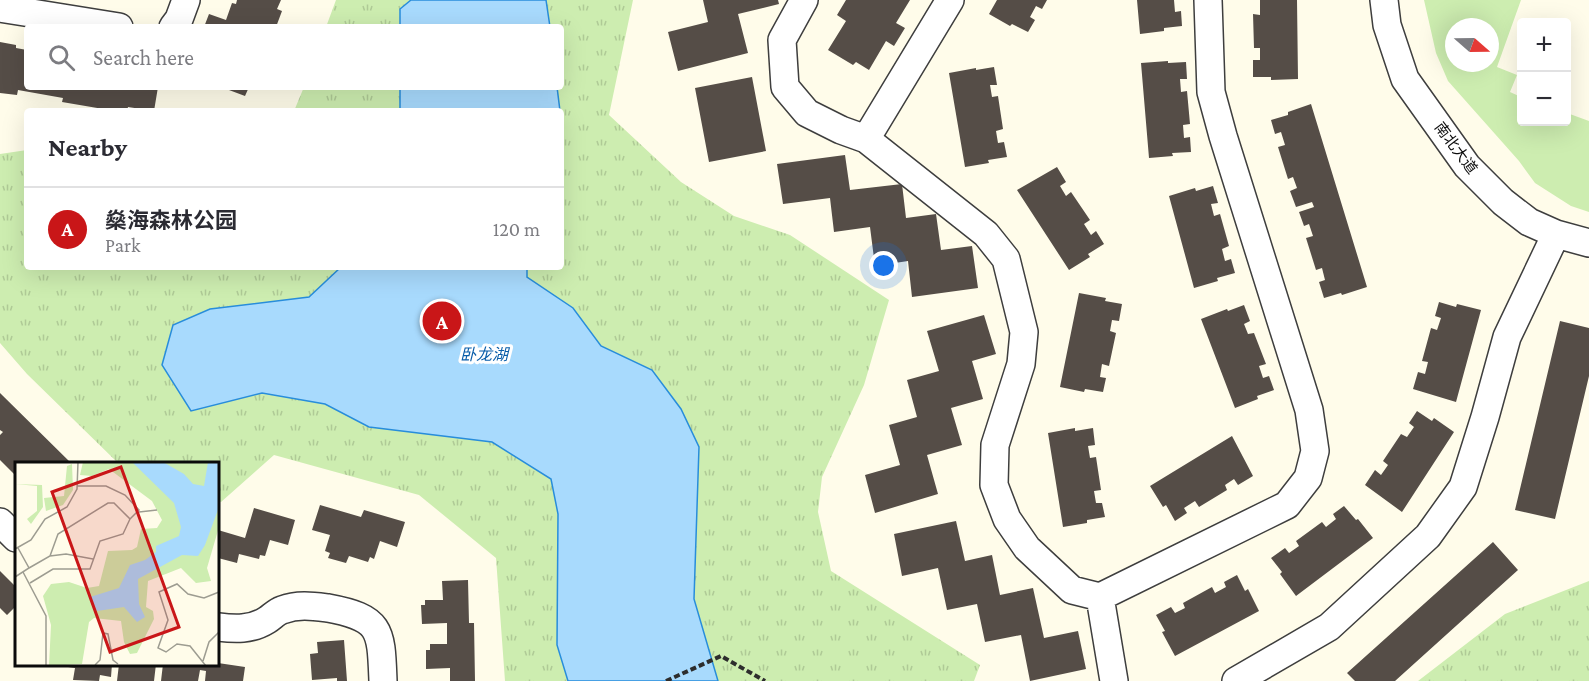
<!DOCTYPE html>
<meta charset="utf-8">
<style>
:root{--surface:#fff;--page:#f7f7f7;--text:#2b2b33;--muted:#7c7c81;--line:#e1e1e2;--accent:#c91618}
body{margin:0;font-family:"Crimson Pro","Noto Sans SC",serif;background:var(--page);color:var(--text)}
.controls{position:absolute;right:18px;top:18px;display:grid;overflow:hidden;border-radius:6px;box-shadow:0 6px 24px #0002}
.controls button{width:54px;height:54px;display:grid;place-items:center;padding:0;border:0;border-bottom:2px solid var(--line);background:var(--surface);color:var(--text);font:30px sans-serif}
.compass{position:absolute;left:1445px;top:18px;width:54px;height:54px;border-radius:50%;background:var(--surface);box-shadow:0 6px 24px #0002;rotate:110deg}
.you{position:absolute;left:884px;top:266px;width:21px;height:21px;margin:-15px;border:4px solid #fff;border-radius:50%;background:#1a73e8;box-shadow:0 0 0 9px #1a73e833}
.badge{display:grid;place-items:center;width:39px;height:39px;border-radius:50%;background:var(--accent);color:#fff;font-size:20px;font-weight:700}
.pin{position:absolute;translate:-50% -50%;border:3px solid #fff;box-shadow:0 2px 6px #0006}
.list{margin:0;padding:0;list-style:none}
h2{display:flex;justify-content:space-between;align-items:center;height:78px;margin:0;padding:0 24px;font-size:26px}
h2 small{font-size:20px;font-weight:400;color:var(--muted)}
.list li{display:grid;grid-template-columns:39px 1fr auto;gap:18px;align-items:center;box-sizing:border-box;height:84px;padding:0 24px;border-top:2px solid var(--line)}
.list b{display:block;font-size:22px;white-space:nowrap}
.list p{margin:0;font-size:20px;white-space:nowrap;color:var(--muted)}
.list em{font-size:20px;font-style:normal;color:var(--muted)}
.icon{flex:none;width:33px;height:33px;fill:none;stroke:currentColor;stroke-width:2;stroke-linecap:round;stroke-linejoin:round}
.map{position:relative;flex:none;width:1589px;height:681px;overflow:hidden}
.search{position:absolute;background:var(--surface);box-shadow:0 6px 24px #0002;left:24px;top:24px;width:540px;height:66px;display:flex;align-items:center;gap:15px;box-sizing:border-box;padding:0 21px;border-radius:6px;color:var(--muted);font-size:22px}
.panel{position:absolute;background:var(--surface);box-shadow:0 6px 24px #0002;left:24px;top:108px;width:540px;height:162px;border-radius:6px}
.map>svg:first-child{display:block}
</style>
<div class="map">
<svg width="1589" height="681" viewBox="0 0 1589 681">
<defs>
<pattern id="park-tufts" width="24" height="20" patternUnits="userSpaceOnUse" patternTransform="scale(1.5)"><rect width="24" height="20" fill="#cdedb0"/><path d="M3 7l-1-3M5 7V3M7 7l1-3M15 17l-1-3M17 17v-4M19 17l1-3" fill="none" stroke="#afca96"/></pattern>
</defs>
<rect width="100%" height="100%" fill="#fffcea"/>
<path fill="#cdedb0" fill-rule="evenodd" d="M1424,0H1521L1497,67L1517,75L1510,92L1521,97L1522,122H1566L1567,113L1589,121V212L1571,206L1535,183L1519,161L1448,81L1436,53ZM1454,27H1490V63H1454Z"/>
<path fill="url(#park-tufts)" d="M336,0H633L609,115L681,182L734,216L790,235L889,300L864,385L822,477L818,512L831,571L980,665L974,681H505L496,558L419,495L274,455L221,502L218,501V464L118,463L27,374L0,343V154L27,150V267H561V111H294L304,87H561V27H326Z
M1589,581V681H1418L1505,614Z"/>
<path fill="#a8dafd" stroke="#288ddb" stroke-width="1.5" d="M411,0H546L550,27H400V9Z
M400,87H557L560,111H400Z
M341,267H527V277L573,308L601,346L652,370L681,409L699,447L694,599L718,681H568L557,645L558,514L551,479L492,442L369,427L325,404L262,393L191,411L162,365L173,325L210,309L309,297Z"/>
<path fill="#554d47" d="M237,0H281L277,9L282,11L276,27H204L209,14L226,20L232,3L236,4Z
M703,0H778L779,4L738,14L748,53L678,71L668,32L708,22Z
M846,0H910L896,23L905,28L894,46L886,41L869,70L856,62L853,65L828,50L846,21L837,15Z
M997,0H1047L1042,9L1036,6L1030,17L1035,20L1028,32L1012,24L1010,26L989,14Z
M1137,0H1174L1175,12L1181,11L1182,26L1164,28V31L1140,34Z
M1260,0H1297L1298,79L1271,80V77H1253V60H1260V48H1254L1253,14L1260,15Z
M0,42L16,45V48L27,50V87H158L154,111L128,107L127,111H115L62,102L63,98L18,90L17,95L0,93Z
M1168,61V63L1186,62L1187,79H1180L1181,92L1187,91L1190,124L1183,125L1184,138L1190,137L1191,152L1172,153L1173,156L1149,158L1141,63Z
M994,67L997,85H990L992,97L998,96L1003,129L996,131L998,143L1004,142L1007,157L988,160L989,163L965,167L949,73L976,68V70Z
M752,77L766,151L709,162L695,88Z
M221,87H249L245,96Z
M1311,104L1367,287L1342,295L1341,293L1324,298L1319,282L1325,280L1322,268L1316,270L1306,238L1313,236L1309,224L1304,226L1299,212L1314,207L1312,202L1296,207L1290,191L1297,188L1293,177L1288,179L1278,147L1285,145L1281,132L1275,134L1271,120L1288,115V112Z
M845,155L850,190L902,184L906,218L936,214L941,250L972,246L978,288L912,297L908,261L875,266L870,227L834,232L830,198L783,204L777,164Z
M1057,167L1066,182L1060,186L1066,196L1071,192L1090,220L1084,224L1091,235L1096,231L1104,244L1088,254L1090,257L1069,270L1017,190Z
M1213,186L1218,203L1211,204L1214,216L1220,214L1229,246L1222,249L1225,261L1231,259L1235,273L1217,278L1218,281L1194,288L1169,196L1195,188L1196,191Z
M1079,293L1106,298L1105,301L1122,304L1119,321L1112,320L1110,331L1116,333L1109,366L1102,364L1100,377L1106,378L1103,392L1085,389L1084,392L1060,387Z
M1439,302L1456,307L1457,304L1481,310L1456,402L1413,389L1418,372L1425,374L1428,362L1422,361L1431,328L1437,330L1441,318L1435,316Z
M1244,305L1250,321L1244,324L1248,334L1254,333L1266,364L1259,366L1263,378L1269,376L1274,390L1257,396L1258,399L1235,408L1201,319L1227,309L1228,311Z
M984,315L996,354L972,361L983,399L951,408L962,445L927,455L938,494L875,513L865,475L900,465L889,425L917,417L907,380L939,371L927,331Z
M1560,321L1589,328V376L1555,519L1515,510Z
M0,393L72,464H16V476L0,460V435L3,432L0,430Z
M1417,411L1432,421L1434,418L1454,432L1402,512L1365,485L1375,470L1381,475L1388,465L1383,461L1401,434L1407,437L1414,427L1409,423Z
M1075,428V431L1093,428L1095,445L1088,446L1090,458L1096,457L1101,490L1094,491L1096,503H1102L1105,517L1087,520V523L1063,527L1048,433Z
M1232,436L1253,476L1238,485L1234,479L1225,485L1227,490L1199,507L1195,501L1184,508L1187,513L1175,521L1166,505L1163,507L1150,486Z
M320,505L361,517L364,510L405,522L397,547L380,541L374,559L370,557L368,562L349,556L346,563L328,558L330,553L325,551L330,535L312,530Z
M1344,506L1356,520L1358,519L1373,538L1296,596L1280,574L1282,572L1271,558L1285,548L1289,553L1299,546L1296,541L1322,522L1326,527L1336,519L1333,514Z
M254,508L295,520L288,545L270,540L265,556L260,555L259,559L239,554L237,563L218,558V530L245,538Z
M956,521L965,561L992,555L1000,595L1033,588L1044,638L1078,631L1086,669L1030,681L1021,635L985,642L977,604L947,610L938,568L902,576L894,534Z
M1493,542L1518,570L1395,681H1355L1347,673Z
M0,571L16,587V606L7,615L0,608Z
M1237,575L1245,591L1248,589L1259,611L1175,656L1162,632L1165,631L1156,615L1171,607L1175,613L1185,608L1183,603L1212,587L1215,593L1226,587L1224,582Z
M468,580L469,623H474L475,681H450V668L426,669V650H430V644H447V623L422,624L421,605H425V600H443L442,581Z
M344,640L347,681H337V678L312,680L310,654L318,653L317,642Z
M218,663L245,667L243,681H205L206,671L200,670L198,681H161L163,664Z
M61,664H112L111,677L100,675L99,681L73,680L75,668L61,666Z
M119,664H156L154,681H117Z"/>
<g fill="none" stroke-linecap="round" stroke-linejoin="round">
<g stroke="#3e3e3e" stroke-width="30">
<path id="minor" d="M804,0L782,40L785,87L807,113L841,130L866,139L986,234L1006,259L1024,332L1021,364L995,445L994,485L1007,519L1027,548L1072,590L1100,597L1287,505L1308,478L1315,451L1309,410L1223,136L1211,92L1208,0
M1384,0L1387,25L1405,79L1467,166L1503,202L1529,222L1556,234L1589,243
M0,8L119,27
M173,27L179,19L186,0
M866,139L950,0
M0,522L16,538
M1100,597L1114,681
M218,627C235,629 251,630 267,620C272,617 276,612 282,610C298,604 312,606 328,608C382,618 381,630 383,681
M1236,681L1329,627L1428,536L1463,487L1485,417L1507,337L1556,234"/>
</g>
<path stroke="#2d2d2d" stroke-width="4" stroke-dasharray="6 3" stroke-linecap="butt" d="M666,681L721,656L765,681"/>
<use href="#minor" stroke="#fff" stroke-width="27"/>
</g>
<g text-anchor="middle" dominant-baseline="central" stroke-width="6" stroke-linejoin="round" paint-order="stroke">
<g font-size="15" fill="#0b0b0b" stroke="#fff">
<text transform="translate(1456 148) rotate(53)">南北大道</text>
</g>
<g font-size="16" font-style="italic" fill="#095da9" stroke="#fff">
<text x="484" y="354">卧龙湖</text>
</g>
</g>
<g transform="translate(15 462)">
<rect width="204" height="204" fill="#fffcea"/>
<path d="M57,2L58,28L48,43L31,49L29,36L49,34L52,4ZM0,22L27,23L28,45L16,62L12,57L22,49V24Z" fill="#cdedb0"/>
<path d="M68,0H204V65L192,106L196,119L181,121L166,106L133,119L131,145L138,149L139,157L122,191L115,192L109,180L106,159L79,156L74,160L67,202L34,204L36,163L28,134L36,122L54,120L72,126L84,124L93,89L117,88L122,85L126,67L142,66L147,58L137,39L94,7L77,14L65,13Z" fill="#cdedb0"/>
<path d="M117,0H148L169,12L178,22L189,24L193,0H204V45L190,83L183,94L167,93L123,117L124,142L130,155L122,160L109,145L82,149L75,135L104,126L115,103L130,98L141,90V84L164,74L166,65L159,41Z" fill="#a8dafd"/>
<path fill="none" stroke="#9d9c91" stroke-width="1.5" d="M62,24H91L110,33L124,48L115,57M124,50L142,48M0,87L16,78L30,57L52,45L62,27L63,0M35,94L51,92L78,97M14,106L35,94L43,72L93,41H99L115,57L108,72L85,79L75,107H38L15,121M8,110L31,154V204M0,115L14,106L3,86M188,199L194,180L204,170M80,203L85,198L88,171L93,172L98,198L103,202M67,204H110M191,204L175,184L162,182L151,190L143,186L153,158L144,130L162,122L173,132L189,136L204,130"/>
<path fill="#c91618" fill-opacity="0.15" stroke="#c91618" stroke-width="3" d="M106,5L164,165L95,190L37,30Z"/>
<rect width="204" height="204" fill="none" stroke="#0b0b0b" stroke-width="3"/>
</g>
</svg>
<div class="controls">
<button>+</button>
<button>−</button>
</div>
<svg class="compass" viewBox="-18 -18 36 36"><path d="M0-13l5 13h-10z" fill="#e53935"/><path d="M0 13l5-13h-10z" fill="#7c7c81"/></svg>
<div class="you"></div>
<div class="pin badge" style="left:442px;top:321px">A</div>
<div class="search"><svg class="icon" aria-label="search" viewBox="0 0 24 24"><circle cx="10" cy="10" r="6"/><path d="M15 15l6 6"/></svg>Search here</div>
<section class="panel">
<h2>Nearby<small></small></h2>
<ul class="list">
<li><span class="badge">A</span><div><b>燊海森林公园</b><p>Park</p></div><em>120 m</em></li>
</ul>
</section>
</div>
